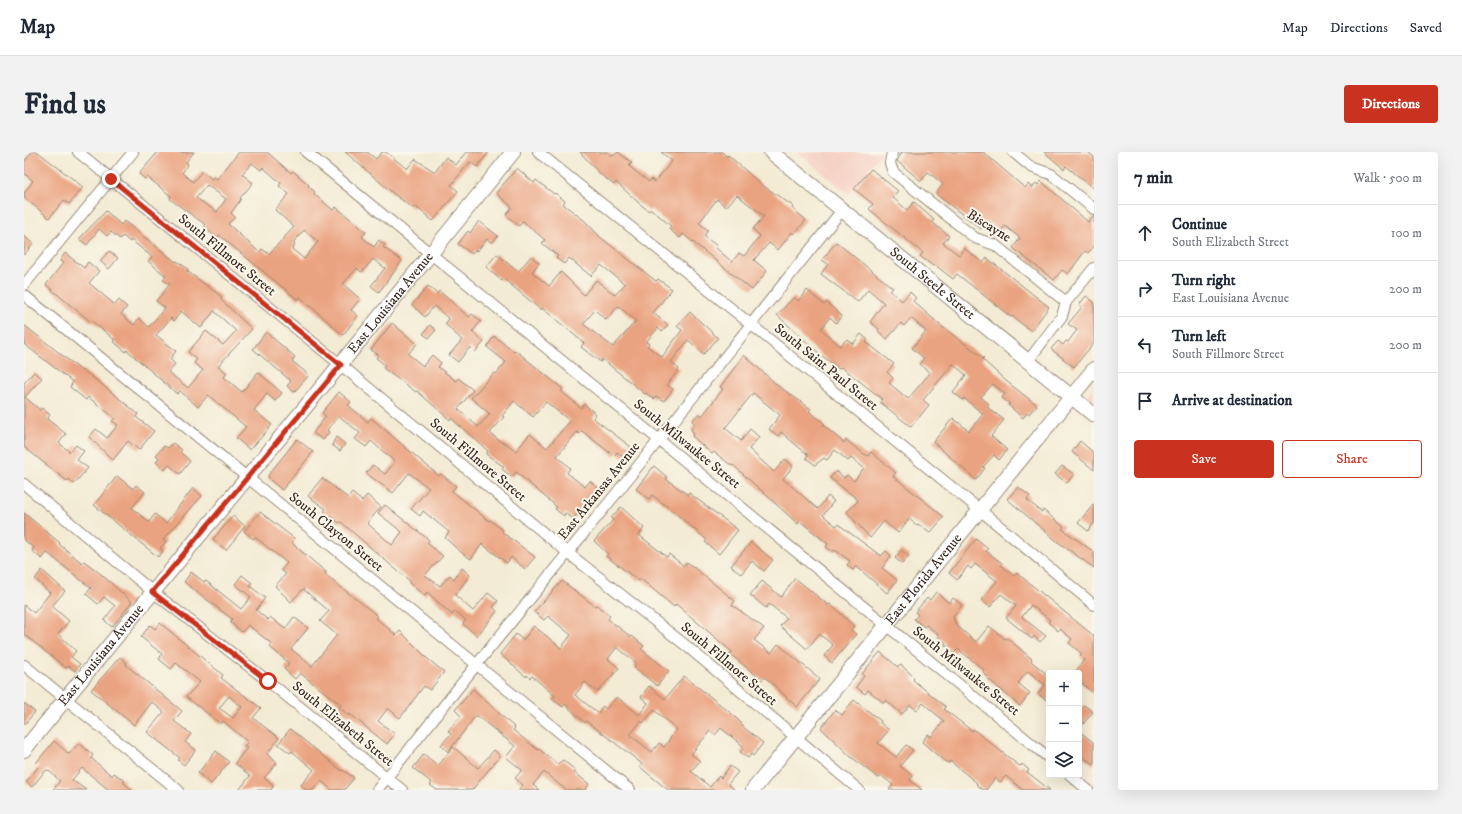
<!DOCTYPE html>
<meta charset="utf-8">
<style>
:root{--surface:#fff;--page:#f2f2f3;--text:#1f2937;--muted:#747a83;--line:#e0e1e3;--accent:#c8321e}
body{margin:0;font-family:"IM FELL DW Pica",serif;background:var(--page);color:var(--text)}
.controls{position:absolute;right:12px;bottom:12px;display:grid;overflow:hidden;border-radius:4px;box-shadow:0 4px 16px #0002}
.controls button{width:36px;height:36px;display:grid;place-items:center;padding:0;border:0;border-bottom:1px solid var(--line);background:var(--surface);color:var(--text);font:20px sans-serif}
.stop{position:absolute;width:12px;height:12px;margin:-9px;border:3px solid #c8321e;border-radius:50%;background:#fff}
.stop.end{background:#c8321e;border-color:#fff;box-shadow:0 1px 4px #0008}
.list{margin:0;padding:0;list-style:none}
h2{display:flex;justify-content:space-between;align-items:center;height:52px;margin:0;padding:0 16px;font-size:17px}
h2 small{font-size:13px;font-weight:400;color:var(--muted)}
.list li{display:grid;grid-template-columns:26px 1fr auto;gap:12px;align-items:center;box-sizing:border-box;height:56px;padding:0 16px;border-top:1px solid var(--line)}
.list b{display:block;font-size:15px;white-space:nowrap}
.list p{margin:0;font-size:13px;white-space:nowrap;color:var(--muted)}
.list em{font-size:13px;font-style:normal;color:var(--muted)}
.actions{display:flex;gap:8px;padding:12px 16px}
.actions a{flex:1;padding:9px 0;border:1px solid var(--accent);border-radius:4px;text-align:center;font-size:14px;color:var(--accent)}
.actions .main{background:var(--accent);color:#fff}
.icon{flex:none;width:22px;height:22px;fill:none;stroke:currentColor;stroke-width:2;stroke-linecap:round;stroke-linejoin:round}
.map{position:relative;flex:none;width:1070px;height:638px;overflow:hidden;border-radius:4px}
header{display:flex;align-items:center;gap:24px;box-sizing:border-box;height:56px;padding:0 20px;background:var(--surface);border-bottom:1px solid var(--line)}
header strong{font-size:19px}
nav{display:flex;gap:22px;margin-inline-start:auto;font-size:14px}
.intro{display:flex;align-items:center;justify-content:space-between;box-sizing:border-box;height:96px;padding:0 24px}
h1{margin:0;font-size:28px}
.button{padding:10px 18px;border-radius:4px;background:var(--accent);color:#fff;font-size:14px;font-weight:700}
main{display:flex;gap:24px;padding:0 24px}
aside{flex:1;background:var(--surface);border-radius:4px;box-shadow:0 4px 16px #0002}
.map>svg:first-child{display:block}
</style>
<header>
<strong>Map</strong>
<nav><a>Map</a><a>Directions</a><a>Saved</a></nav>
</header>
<div class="intro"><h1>Find us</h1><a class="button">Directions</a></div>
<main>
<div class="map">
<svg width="1070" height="638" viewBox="0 0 1070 638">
<rect width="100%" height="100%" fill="#fbf7ec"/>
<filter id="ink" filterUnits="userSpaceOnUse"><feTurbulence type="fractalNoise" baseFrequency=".025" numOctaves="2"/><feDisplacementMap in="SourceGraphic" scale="8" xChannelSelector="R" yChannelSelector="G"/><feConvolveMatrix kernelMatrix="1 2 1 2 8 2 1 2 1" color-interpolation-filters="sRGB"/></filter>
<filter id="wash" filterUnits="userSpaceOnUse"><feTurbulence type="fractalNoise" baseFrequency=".012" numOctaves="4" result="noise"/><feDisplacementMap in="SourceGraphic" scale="16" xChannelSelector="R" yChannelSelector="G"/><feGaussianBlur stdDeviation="0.9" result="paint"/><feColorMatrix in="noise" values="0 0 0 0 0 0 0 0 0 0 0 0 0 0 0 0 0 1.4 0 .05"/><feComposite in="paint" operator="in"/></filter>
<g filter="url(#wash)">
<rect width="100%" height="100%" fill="#f3ebd4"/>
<path fill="#f6d1c5" d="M773,0H858L825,42Z
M1070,236V254L1061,247Z"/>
<g id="blocks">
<path fill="#eaa380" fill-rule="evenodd" d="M8,0H14L59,35L45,52L40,48L25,66L0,45V41L9,29L0,21V10Z
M134,0H170L162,10L164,12L158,21L169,30L178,19L188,27L190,25L193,27L215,0H243L267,21L269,19L285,33L284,34L291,40L290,42L309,58L312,55L342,80L338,85L350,95L355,88L361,93L359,95L378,109L355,140L347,134L361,116L349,107L339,119L337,120L333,116L319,132L336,147L327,158L334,164L319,183L276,145L274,148L195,83L193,86L180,75L182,73L146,47L147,44L127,28L123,25L121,27L115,22ZM228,11L237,18L239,15L250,25L257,31L255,34L265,42L251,58L270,75L245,102L238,97L235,100L204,72L211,65L207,61L217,47L216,46L229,31L218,22ZM183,33L202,47L193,60L172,46ZM280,78L294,90L280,107L268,97L271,93L269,91Z
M321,0H343L352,7L358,0H362L383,17L391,7L411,20L422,5L432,13L442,0H465L453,15L446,10L427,33L434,39L409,69L391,54L389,56L371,43Z
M556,0H584L589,4L594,0L608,11L605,14L625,30L627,27L631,30L648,9L637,0H698L703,5L704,3L738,33L769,54L768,56L782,68L770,82L768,80L754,98L745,91L730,108L743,119L728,138L659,82L656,86L645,77L647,74L627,57L625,59L616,52L592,30L590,33L575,21ZM713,43L740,64L729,77L736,84L720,104L715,101L708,110L692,96L693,94L680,84L684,78L675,71L693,47L702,55Z
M878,0H959L1001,36L1004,32L1008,36L1012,31L1014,33L1017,29L1064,70L1070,63V94L1064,101L1061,99L1044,122L1038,118L1030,128L989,96L996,86L981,74L977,79L964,69L957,77L912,42L919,32L904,20L897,29L873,9Z
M1020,0H1064L1070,5V37L1042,14L1040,17Z
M493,16L510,31L512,28L530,42L531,41L541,49L539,52L561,69L576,85L632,129L634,127L648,137L629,161L644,173L638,180L634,176L622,190L625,192L623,194L638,205L658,178L653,174L666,160L694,186L680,202L664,188L647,210L655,217L643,233L649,237L640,249L632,244L630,247L622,241L621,242L578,207L577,210L567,203L557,195L560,191L518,156L517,158L480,127L478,129L462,115L473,102L494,120L507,104L515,111L508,120L525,134L537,120L560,143L572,128L591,143L601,132L577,113L567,124L545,106L540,112L532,106L534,104L518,91L521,88L499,69L495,74L482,63L488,55L472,41ZM594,154L612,169L589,195L559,172L571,158L582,168Z
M847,17L874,39L868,45L883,58L890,50L910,68L908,70L925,84L919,91L935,103L940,96L959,111L963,106L1025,155L1007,179L988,164L987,165L933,122L929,127L911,113L909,114L896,104L899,101L845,57L849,52L830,37Z
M82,59L97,73L100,69L152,110L153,109L164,117L163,119L198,145L196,147L228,177L194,214L203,221L200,225L218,240L234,220L258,241L251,249L243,242L230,258L248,273L226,298L212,286L222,275L184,243L174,255L156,239L153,242L103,198L102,200L89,189L91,188L68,169L67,170L22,133L39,111L36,109L41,101L60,116L64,110L75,119L65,131L91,153L95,148L103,155L97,162L110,173L115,166L125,175L141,156L132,149L146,132L139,128L142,124L124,109L128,105L107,88L106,90L99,84L96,87L87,80L83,84L75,77L63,93L55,87ZM157,159L177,176L190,159L212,179L199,193L182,179L164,200L173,207L170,211L179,218L164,236L144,220L151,212L146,207L152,199L132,183L147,166L150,169Z
M455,69L474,84L468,91L463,87L453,99L452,98L448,102L434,92L444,79L446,81Z
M0,84L9,92L0,103Z
M812,90L869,136L866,139L878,149L886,140L892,146L889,149L917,174L960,206L958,207L982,229L1013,253L1005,262L1003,261L999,266L984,253L986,252L978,246L981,242L969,232L957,245L965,252L963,255L980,268L967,284L983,298L975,308L970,303L959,315L961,316L952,328L909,290L929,266L945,279L959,262L940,246L939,248L929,240L942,223L929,212L899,248L905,253L887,275L856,250L858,247L838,231L817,215L815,217L796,202L753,163L770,145L774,149L783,138L800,153L802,150L818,164L812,171L806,165L797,177L816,194L823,187L829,192L837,182L844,188L842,190L870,212L863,220L869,226L865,231L884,247L906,221L895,212L900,206L888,196L902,179L887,166L880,174L877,171L863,187L854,179L855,177L846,170L860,151L844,137L834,150L797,122L804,112L798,108Z
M85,99L94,106L85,117L76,109Z
M404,134L413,142L415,139L445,165L448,162L457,169L448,180L460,190L451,200L446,195L434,210L425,203L438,188L421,172L425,167L410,154L401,165L388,153Z
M1062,144L1070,150V191L1050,215L1027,197L1034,189L1039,193L1042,189L1044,190L1053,178L1044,172L1058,155L1055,153Z
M368,171L393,192L384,202L399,214L408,203L417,211L414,215L432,229L434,226L449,238L434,257L454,275L466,262L447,246L470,221L472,222L482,210L463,195L470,184L490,200L491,198L539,237L537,239L557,256L560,252L572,262L569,266L607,295L599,305L593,300L590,304L558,279L555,282L553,280L533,304L546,316L543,321L561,335L566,329L574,336L549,367L541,361L540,364L531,357L533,355L492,320L488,325L478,317L480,315L462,302L464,299L427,266L426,268L393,239L392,240L359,216L361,213L352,206L355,203L347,198ZM490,249L509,265L522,250L546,269L523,296L506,282L492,299L480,290L478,291L466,281L480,265L478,264Z
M0,173L58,219L59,218L80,234L114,262L112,265L130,279L115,298L104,289L89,308L65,285L72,277L83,286L94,273L88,269L91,266L64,245L62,248L46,235L49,230L0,192Z
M406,173L412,178L405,186L399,182Z
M242,180L271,205L268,209L285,223L270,240L263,234L267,229L229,197Z
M720,203L753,233L787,257L785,259L801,272L799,273L820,291L822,288L840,302L844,304L847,300L872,321L869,324L920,365L906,381L894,372L893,373L885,367L874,381L860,369L846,386L823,360L834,349L832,346L806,326L812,319L820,326L823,323L830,329L840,316L827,306L824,309L811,298L803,308L800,306L791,313L782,306L784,303L757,280L754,284L745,277L756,263L729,241L701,276L717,289L726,277L735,285L725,297L739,310L750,320L761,307L769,314L759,327L794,357L804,344L810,349L799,363L812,374L814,372L857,404L862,399L867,404L858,416L873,428L863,441L832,414L829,418L823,413L826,409L814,400L810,398L809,400L802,395L804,392L776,369L774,372L709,313L708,314L690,300L688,302L668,284L670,282L667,277L671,272L668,269L675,261L678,264L699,237L696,235Z
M10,220L18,226L1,245L16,258L18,256L26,263L23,267L42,282L35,291L46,300L52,293L60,299L53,308L64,316L50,332L45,327L43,329L0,295V231Z
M315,240L327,250L324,253L344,270L347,266L415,324L417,322L432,334L428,339L465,369L466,368L479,378L478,380L511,405L501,417L487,405L483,411L458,392L447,407L438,401L421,386L425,380L399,359L396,364L387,357L405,336L385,321L369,341L342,321L349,313L361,322L371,310L347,289L342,295L331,287L336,281L315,264L303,278L305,280L299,288L289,281L302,264L298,261Z
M312,285L321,292L316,299L308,293Z
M273,287L289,300L258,338L246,328L244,325L245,322Z
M1056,289L1070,301V318L1048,300Z
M149,291L158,298L156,300L166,309L156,322L145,313L141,318L132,310L135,306L132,303L140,294L144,296Z
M630,314L643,325L642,327L664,343L665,341L714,378L695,402L681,390L683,388L650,360L628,343L625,347L612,337Z
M1038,314L1050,322L1043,331L1031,322Z
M93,324L109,337L112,333L121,340L108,356L125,370L131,362L142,371L169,336L178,344L139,388L142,390L136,396L139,399L134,405L70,353Z
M298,326L324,346L328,341L338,349L343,343L357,355L343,371L368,393L378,380L354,361L361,353L405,388L403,391L419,404L401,423L416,434L426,423L430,427L438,416L446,423L431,443L449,459L464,441L474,449L469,455L473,459L453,484L439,472L442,468L431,459L428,463L403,440L401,444L385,431L386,429L369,415L317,370L315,371L300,359L302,357L284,344Z
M994,335L1006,344L1003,348L1018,360L1019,358L1040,375L1038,377L1070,400V416L1034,390L983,347Z
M1070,352V371L1064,379L1054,371Z
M597,355L620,376L615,383L643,405L645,402L660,414L663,410L711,449L708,453L740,476L730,488L747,501L754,492L796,527L773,555L741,525L738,528L706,502L708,500L652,452L650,455L617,427L615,429L582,404L584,402L570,389L589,368L587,366Z
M236,360L271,387L268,390L271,394L302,420L301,423L354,464L352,466L372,483L376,479L405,508L420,520L406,538L400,534L376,566L364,556L354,569L371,582L363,592L326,562L325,564L315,555L317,553L276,521L271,527L260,517L265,511L246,495L248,492L224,473L218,480L206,470L208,467L160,430L167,420L180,430L182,429L217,457L227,445L211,432L218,423L228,431L226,434L241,446L232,458L244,468L246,465L261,477L270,465L284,476L267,497L288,514L313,483L296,469L305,459L279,437L267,450L251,434L262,422L257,418L263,411L231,385L229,387L220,379Z
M0,361L36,391L35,392L58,411L60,409L78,423L108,450L88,475L80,468L91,454L80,445L74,452L62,442L67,436L26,403L23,401L18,407L8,399L10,396L0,388Z
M209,364L221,374L202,398L189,387Z
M952,387L964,397L962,399L978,411L977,413L990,424L993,421L1070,484V542L1055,529V521H1050L1060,508L1056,504L1058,502L1045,491L1048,487L1036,477L1034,479L1024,470L1026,468L1007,453L998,465L1022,484L1016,490L1010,484L1008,487L982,466L992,454L977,442L966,455L957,448L973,429L951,412L947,417L944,414L933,428L925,421Z
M727,390L749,408L740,419L728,409L717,422L707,414Z
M877,398L885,404L878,412L871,406Z
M18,418L41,439L28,454L45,469L34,482L52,499L47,505L56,512L51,519L45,514L42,516L0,482V453L10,461L26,441L11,427Z
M771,426L804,453L806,452L830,474L827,478L832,482L808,511L800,504L809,493L795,482L783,497L756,474L763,466L745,452L742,456L726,443L738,429L757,445Z
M538,429L571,454L573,453L586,464L584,467L607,485L608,484L620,494L617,497L645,519L633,534L610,515L612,511L593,495L584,507L595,516L588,524L573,540L561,530L551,543L574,561L579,554L582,557L593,545L615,563L624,551L617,545L625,534L641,547L660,524L708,562L719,573L718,574L739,591L729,604L727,602L724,606L716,600L720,596L719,594L697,576L691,583L686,579L667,602L676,609L667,619L686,635L695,624L697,626L706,614L714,620L704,632L711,638H644L616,615L618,612L607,603L562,569L561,571L541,552L539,555L528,547L531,544L508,524L506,526L503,523L502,525L476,502L492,482L499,488L510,474L537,496L547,483L524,464L520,468L510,460ZM630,558L653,577L640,595L635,591L628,600L606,583L617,569L619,571Z
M912,440L925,451L929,446L938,453L929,464L932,473L952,490L965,474L981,487L983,486L1008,507L1007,509L1025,524V550L1014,542L1021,533L1004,519L994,531L1006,541L996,554L963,526L964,525L959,520L960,518L934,497L930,501L921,493L922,491L913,484L914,482L902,473L900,475L890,467L894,463L891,460L903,446L906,448Z
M136,471L199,523L197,526L237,556L229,566L255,586L243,602L253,611L240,626L250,633L247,638H215L226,624L211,611L223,596L220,594L224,590L199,569L197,572L162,545L176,530L152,511L147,517L135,507L138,502L117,485L126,473L131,477ZM205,544L218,555L209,566L195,556Z
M856,500L874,515L877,513L890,525L889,528L922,555L920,557L948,579L949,577L994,613L997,614L998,612L1005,618L1003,620L1026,638H999L982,624L976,630L971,626L962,638H959L952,632L953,631L926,609L925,611L920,609L898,590L904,582L907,585L920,569L899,551L893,558L886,553L878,562L862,548L860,551L844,538L841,542L832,535L840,524L838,522Z
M96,505L103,511L102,513L158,559L150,569L167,582L161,590L172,598L160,613L154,608L156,606L123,580L140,560L128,550L110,573L67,538Z
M449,537L491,576L489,578L514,598L515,597L533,612L539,608L551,618L550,620L565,632L561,638H542L520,620L509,633L515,638H494L499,633L491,626L498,618L482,605L491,594L452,563L424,600L417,593L427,582L424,579L437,564L431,558Z
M830,548L857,569L856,571L865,578L854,591L872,605L882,593L889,598L876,614L889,624L886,628L898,638H865L869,633L858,624L854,626L826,604L797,576L811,558L818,563Z
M0,551L11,560L0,573Z
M1060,553L1069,560L1055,577V559Z
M266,577L318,619L319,618L330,626L320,638H308L297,629L289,638H282L277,633L290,618L268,599L266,601L254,592Z
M1055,579L1070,591V613L1055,602Z
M30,589L45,602L55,591L69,603L67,606L88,624L90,621L101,629L99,630L108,638H85L58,616L48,628L62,638H29L36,629L24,618L21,619L8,635L2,630L15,614L12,611Z
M429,595L454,616L470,598L476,604L448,638H413L406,633L408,631L389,616L400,602L414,614Z
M192,599L205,610L187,632L174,621Z"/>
</g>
</g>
<g filter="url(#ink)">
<use href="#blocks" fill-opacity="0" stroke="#978a79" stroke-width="1"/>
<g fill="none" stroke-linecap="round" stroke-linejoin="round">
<g stroke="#978a79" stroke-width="12">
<path id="street" d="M54,0L317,213L544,401L660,492L835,638
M282,0L1025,606
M514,0L956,358L1070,453
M868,0L866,11L869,20L951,86L971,93L1042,150
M989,0L1007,15L1027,22L1070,57
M0,133L109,0
M0,143L606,638
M1004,209L1038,164L1042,150L1070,116
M0,332L129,440L244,529L378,638
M0,513L154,638
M1046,623L1064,638
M353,638L453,512L591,343L818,58"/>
</g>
<g stroke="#978a79" stroke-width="16">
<g id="secondary">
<path id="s1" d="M747,0L1070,263"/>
<path id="s2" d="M0,598C162,398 328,201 489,0"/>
<path id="s3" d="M729,638L1070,217"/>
</g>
</g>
<use href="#street" stroke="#fff" stroke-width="10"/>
<use href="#secondary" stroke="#fff" stroke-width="14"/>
</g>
</g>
<g fill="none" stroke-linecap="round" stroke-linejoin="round" filter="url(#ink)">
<path stroke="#c8321e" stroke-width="5" d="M87,27L317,213L128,440L244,529"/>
</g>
<g text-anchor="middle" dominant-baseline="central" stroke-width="4" stroke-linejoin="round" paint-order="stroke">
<g font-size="14" fill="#3b2a1e" stroke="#fbf7ec">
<text transform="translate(965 74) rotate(32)">Biscayne</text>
<text transform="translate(203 103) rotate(39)">South Fillmore Street</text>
<text stroke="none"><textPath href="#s1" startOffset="208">South Steele Street</textPath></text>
<text stroke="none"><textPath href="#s2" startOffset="578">East Louisiana Avenue</textPath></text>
<text transform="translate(802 215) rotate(39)">South Saint Paul Street</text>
<text transform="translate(663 292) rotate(39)">South Milwaukee Street</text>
<text transform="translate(454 308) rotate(40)">South Fillmore Street</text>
<text transform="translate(575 339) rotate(-51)">East Arkansas Avenue</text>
<text transform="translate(312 380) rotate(39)">South Clayton Street</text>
<text stroke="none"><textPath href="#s3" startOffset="271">East Florida Avenue</textPath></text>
<text stroke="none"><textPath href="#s2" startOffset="122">East Louisiana Avenue</textPath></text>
<text transform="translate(705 512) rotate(40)">South Fillmore Street</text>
<text transform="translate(942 519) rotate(39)">South Milwaukee Street</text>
<text transform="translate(319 572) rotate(39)">South Elizabeth Street</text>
</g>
</g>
</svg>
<div class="controls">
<button>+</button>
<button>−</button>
<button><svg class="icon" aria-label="layers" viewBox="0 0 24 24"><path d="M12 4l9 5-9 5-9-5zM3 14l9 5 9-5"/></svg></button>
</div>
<div class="stop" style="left:244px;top:529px"></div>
<div class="stop end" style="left:87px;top:27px"></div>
</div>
<aside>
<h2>7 min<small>Walk · 500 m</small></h2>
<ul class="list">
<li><svg class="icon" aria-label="ahead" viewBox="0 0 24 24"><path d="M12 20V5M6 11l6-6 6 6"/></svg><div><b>Continue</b><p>South Elizabeth Street</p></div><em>100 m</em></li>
<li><svg class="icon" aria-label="right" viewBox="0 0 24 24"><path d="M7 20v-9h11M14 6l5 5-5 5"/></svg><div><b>Turn right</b><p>East Louisiana Avenue</p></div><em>200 m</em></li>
<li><svg class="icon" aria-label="left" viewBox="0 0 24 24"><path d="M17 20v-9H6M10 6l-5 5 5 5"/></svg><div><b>Turn left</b><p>South Fillmore Street</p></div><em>200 m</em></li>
<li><svg class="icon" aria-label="arrive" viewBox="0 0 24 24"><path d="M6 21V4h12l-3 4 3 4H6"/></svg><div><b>Arrive at destination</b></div></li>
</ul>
<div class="actions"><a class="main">Save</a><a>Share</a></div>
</aside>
</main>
